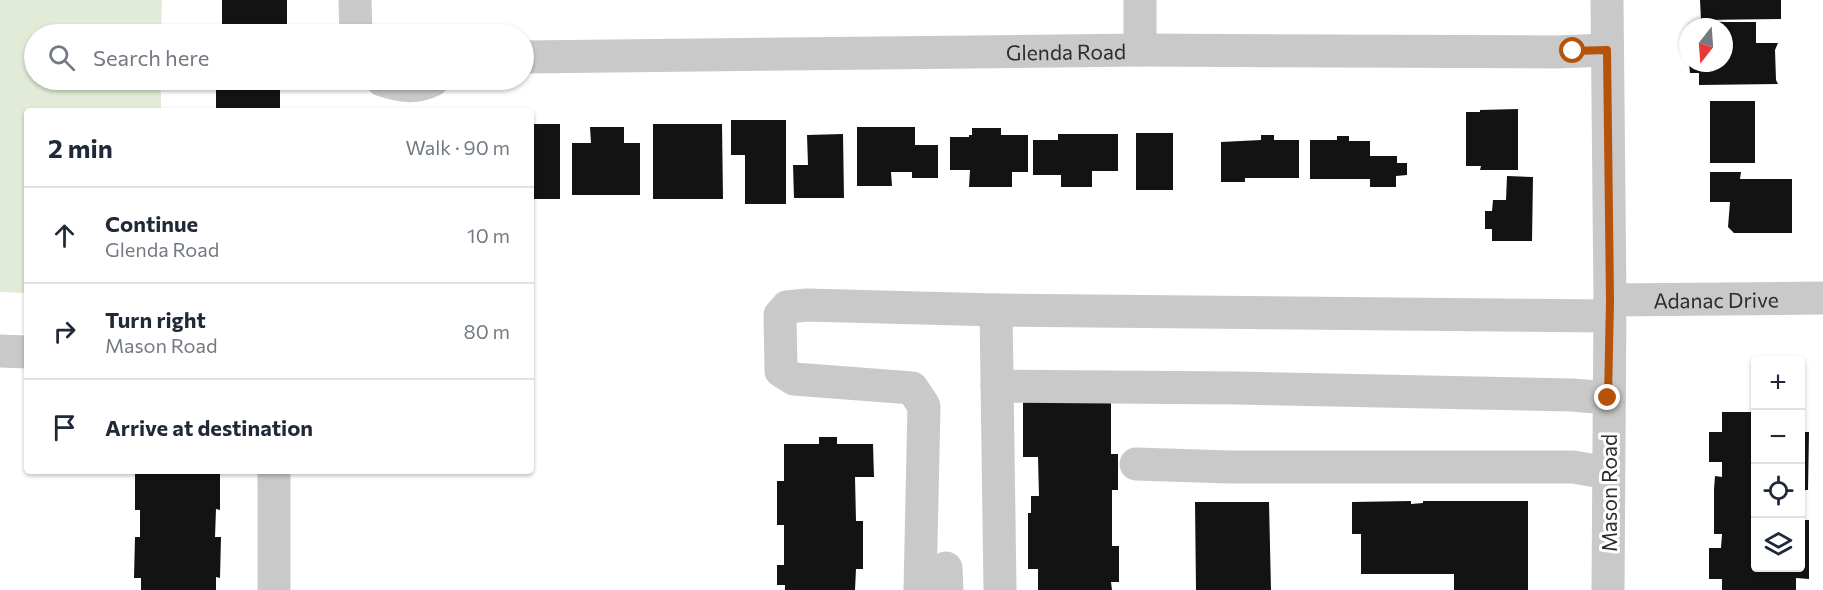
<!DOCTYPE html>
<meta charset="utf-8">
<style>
:root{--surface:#fff;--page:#f2f2f3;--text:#1f2937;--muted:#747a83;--line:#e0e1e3}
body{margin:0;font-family:Commissioner,sans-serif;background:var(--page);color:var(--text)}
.controls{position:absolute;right:18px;bottom:18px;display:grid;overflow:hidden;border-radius:6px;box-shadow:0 2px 4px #0004}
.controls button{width:54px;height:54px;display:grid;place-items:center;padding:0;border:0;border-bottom:2px solid var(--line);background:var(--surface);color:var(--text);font:30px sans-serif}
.compass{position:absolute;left:1679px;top:18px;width:54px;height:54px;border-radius:50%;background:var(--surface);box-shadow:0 2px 4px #0004;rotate:197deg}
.stop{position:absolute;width:18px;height:18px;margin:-14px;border:4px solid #b45309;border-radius:50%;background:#fff}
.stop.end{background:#b45309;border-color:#fff;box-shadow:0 2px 6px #0008}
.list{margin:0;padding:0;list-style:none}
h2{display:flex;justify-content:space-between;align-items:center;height:78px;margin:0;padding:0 24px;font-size:26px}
h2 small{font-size:20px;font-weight:400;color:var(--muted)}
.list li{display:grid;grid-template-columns:39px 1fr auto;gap:18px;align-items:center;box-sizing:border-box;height:96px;padding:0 24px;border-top:2px solid var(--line)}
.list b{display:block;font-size:22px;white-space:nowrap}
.list p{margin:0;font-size:20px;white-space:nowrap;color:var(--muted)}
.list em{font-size:20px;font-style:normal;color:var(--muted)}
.icon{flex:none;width:33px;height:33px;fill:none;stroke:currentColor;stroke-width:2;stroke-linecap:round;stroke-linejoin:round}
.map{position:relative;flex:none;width:1823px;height:590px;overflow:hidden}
.search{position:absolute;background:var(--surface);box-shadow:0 2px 4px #0004;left:24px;top:24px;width:510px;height:66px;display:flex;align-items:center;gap:15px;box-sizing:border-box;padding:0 21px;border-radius:33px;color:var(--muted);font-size:22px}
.panel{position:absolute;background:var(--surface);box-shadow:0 2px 4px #0004;left:24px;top:108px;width:510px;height:366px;border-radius:6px}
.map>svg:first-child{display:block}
</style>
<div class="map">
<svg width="1823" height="590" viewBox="0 0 1823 590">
<rect width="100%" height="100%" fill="#fff"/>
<path fill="#e2ebd7" d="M0,0H162L161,34H34V80H161V111H27V293L0,292Z"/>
<path fill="#131313" d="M222,0H287V30H291V34H222Z
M1700,0H1781V19L1701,20Z
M1719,22H1756V43H1778L1775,50L1776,80L1778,84L1699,85V73H1690L1689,63H1724V27H1719Z
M216,80H280V111H216Z
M1710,101H1755V163H1710Z
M1518,109V170H1480L1481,166H1466V112H1480V110Z
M731,120H786V204H745V155H731Z
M531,124H560V199H531Z
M653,124H722L723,199H653Z
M590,127H624V143H640V195H572V143H591Z
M857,127H915V145H938V178H912V172H891L892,186H857Z
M972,128H1001V135H1028V172H1012V187H969L970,170H950V137H969V135H972Z
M1136,133H1173V190H1136Z
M843,134L844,198H794L793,165H808L807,135Z
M1058,134H1118V171H1092V187H1061V175H1033V140H1058Z
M1261,135H1274V140H1299V178H1245V182H1221V142L1261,140Z
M1337,136H1349V141H1370V156H1397V163H1407V175L1396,176V187H1370V179H1310V140H1337Z
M1710,172H1741L1740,179H1792V233H1734L1728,227L1730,202H1710Z
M1507,176L1533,177L1532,241H1492V229H1485V211H1492L1493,200H1506Z
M1023,397H1111V454H1118V490H1112V546H1119V582H1111L1112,590H1038V569H1028V513H1031V496H1039L1038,457H1023Z
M1722,412H1756V568H1800V520H1809V579L1796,578V590H1722V579H1709V548H1721L1722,534H1714V489L1715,476L1722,477V462H1709V432H1722Z
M1800,432H1809L1808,490H1800Z
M819,437H837V444H873L874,477H855L856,521H863V569H856L855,590H785V585H777V565H784V525H777V481H784V444H819Z
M135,471H220V510L216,509L215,537H221L220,578L216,577V590H141V578H134L135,537H140V510H135Z
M1411,501V504L1423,503V501H1528V590H1454V574H1361V534H1352V502Z
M1195,502H1269L1271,590H1196Z"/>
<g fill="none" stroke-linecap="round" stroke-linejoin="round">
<g stroke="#c9c9c9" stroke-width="33">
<path d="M355,0L356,34"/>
<path d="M1140,0V50"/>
<path d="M1607,0L1610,300L1608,590"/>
<path id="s1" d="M524,57L1140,50L1555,52L1607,50"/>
<path d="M382,80C401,86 415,89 433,80"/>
<path id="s2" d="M1610,300L1823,298"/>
<path d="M996,310L1000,590"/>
<path d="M0,351L27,352"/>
<path d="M997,386L1237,388L1572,395L1608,398"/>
<path d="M1136,464L1230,467H1573L1608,473"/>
<path d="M946,568L947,590"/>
<path d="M274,590V471"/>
<path d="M920,590L924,406L912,388L794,379L781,371L780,315L787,307L807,305L996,310L1609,316"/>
</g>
</g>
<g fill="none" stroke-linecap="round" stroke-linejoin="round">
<path stroke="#b45309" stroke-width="8" d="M1573,51L1607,50L1610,300L1608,398"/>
</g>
<g text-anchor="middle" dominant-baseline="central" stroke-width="6" stroke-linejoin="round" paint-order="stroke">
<g font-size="21" fill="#2c2c2c" stroke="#fff">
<text stroke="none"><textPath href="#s1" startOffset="542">Glenda Road</textPath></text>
<text stroke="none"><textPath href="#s2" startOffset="106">Adanac Drive</textPath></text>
<text transform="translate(1608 493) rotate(-90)">Mason Road</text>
</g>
</g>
</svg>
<div class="controls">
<button>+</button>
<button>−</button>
<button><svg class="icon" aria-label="locate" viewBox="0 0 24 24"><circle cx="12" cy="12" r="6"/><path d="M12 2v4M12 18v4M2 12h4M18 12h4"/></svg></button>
<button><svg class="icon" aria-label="layers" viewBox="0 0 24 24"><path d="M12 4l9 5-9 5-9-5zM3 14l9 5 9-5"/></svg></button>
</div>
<svg class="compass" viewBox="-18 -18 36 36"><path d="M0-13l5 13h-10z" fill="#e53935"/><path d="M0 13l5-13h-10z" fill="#747a83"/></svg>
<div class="stop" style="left:1573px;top:51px"></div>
<div class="stop end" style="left:1608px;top:398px"></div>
<div class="search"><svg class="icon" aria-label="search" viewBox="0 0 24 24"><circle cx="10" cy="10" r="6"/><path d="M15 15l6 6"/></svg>Search here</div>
<section class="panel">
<h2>2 min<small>Walk · 90 m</small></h2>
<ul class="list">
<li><svg class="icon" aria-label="ahead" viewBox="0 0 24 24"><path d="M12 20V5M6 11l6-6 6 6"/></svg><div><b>Continue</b><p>Glenda Road</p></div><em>10 m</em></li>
<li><svg class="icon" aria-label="right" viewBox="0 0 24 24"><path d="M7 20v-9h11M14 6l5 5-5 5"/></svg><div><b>Turn right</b><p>Mason Road</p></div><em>80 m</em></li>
<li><svg class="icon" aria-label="arrive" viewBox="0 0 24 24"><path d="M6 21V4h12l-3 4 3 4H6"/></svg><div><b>Arrive at destination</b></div></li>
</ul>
</section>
</div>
